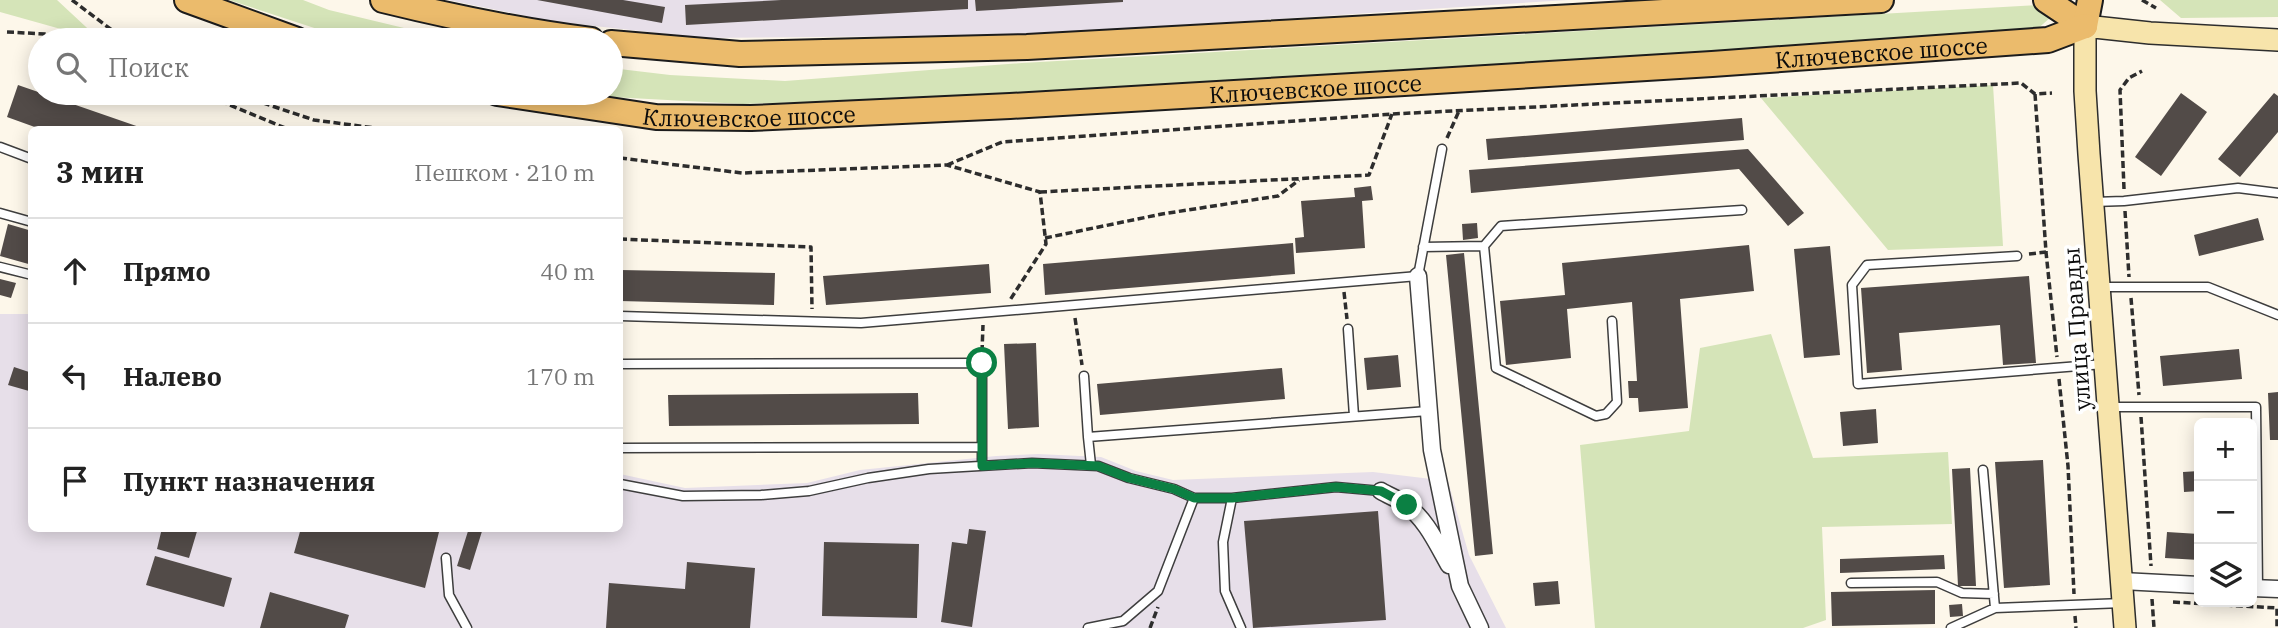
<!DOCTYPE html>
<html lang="ru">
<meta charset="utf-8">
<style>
:root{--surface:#fff;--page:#f2f2f2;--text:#222;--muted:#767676;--line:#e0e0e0}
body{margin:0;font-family:"IBM Plex Serif",serif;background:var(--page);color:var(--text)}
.controls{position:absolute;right:21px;bottom:21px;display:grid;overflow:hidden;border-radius:10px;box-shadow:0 4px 18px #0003}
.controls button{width:63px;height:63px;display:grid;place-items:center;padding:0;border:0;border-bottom:2px solid var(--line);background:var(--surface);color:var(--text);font:35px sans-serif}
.stop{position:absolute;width:21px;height:21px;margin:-16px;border:5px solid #0b8043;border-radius:50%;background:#fff}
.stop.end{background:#0b8043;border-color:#fff;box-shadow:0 2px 7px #0008}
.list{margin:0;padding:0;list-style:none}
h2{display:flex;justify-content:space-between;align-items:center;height:91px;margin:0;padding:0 28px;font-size:30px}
h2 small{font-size:23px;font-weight:400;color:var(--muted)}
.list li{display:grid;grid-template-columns:46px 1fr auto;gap:21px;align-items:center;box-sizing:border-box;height:105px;padding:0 28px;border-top:2px solid var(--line)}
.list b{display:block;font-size:26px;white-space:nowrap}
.list em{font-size:23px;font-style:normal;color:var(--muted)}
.icon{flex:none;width:38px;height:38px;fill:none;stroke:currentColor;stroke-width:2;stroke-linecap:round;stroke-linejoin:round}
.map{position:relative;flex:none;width:2278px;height:628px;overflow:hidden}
.search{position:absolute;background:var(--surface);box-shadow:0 4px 18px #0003;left:28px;top:28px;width:595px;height:77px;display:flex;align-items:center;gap:18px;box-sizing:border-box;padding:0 24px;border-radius:38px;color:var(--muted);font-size:26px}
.panel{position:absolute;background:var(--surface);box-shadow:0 4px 18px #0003;left:28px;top:126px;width:595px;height:406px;border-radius:10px}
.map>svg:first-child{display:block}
</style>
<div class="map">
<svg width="2278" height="628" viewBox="0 0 2278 628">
<rect width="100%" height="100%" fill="#fdf7ea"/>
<path fill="#e7dfe9" d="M448,0H1568L1031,35L702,38L550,21Z
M0,314H31L32,528H620V474L685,488L807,483L860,470L996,456L1038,454L1101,457L1136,471L1173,480L1373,472L1448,481L1469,555L1506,628H0Z"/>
<path fill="#d5e4b8" d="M0,0H57L100,40L0,12Z
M229,0H303L329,10L454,40H351Z
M2160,0H2278V17L2181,18Z
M2037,5L2051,17L2035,31L1008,96L743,104L592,96L580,93H611V68L670,75L785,81L1022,63Z
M1993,85L2003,246L1888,250L1761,98Z
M1771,334L1813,458L1948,452L1952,524L1822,527L1826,620L1803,628H1595L1580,445L1689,431L1700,348Z"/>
<path fill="#524b48" d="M537,0H623L665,7L662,23Z
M781,0H968V9L686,25L685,5Z
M975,0H1123V2L976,11Z
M18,85L145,129V130H43L7,117Z
M2181,93L2207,112L2161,176L2135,157Z
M2274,93L2278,96V132L2240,177L2218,159Z
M1742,118L1744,140L1488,160L1486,139Z
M1748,149L1804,213L1788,226L1739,169L1471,193L1469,170Z
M1371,186L1373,200L1362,201L1365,248L1296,253L1295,238L1304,237L1301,201L1355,197L1354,188Z
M2258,218L2264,240L2199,256L2194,235Z
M1477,223L1478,238L1463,240L1462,224Z
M8,224L32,231V265L0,256Z
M1293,243L1295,274L1045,295L1043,264Z
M1749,245L1754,291L1680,299L1688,408L1639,412L1638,398H1629L1628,381H1637L1632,302L1567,309L1571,358L1506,365L1500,301L1565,295L1562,263Z
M1830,246L1840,355L1804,358L1794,249Z
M1464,253L1493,554L1475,556L1446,255Z
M989,264L991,293L826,305L823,276Z
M620,270L775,273L774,305L620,301Z
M2029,276L2036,363L2003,365L2000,325L1899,333L1902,370L1867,373L1861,288Z
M0,279L16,283L11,298L0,295Z
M1036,343L1039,427L1008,429L1004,344Z
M2239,349L2242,379L2163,386L2160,356Z
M1398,355L1401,387L1367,390L1364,358Z
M14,367L32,373L29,391L8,385Z
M1282,368L1285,399L1100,415L1097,384Z
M2278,392V440H2270L2268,393Z
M918,393L919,424L669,426L668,395Z
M1876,409L1878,443L1843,446L1840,412Z
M2043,460L2050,585L2004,588L1995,462Z
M1970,468L1976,586H1958L1952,469Z
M2199,471V491L2184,492L2183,472Z
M1378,511L1386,620L1253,628L1244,521Z
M162,528H198L189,558L157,549Z
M301,528H440L425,588L294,553Z
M469,528H483L470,570L457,566Z
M969,529L986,531L972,627L941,622L952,542L967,544Z
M2167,532L2199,534V560L2165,558Z
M824,542L919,544L917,618L822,616Z
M1944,555L1945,569L1840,573V559Z
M155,556L232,578L224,607L146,585Z
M687,562L755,568L750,628H606L609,583L685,589Z
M1558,581L1560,604L1535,606L1533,583Z
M1935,590V624L1832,626L1831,592Z
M270,592L349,615L345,628H260Z
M1962,604L1963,616L1950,617L1949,605Z"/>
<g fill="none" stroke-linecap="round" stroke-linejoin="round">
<g stroke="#3e3e3e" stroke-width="11">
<path id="service" d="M0,147L32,159
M2093,202L2124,201L2238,188L2278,193
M0,213L32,222
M1423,247L1484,246
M2017,256L1867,265L1852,285L1858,384L2104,364
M0,267L32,275
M2101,287H2208L2278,315
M620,316L861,323L1418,276L1442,149
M1612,321L1617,402L1606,414L1596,416L1496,368L1484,246L1501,226L1742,210
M1348,329L1354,416
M620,364L982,363V466
M1084,376L1088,437
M2111,407H2256L2258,588
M620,448L982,447
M1091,465L1088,437L1428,411
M1983,470L1995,608L2123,603
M620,484L683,496L761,495L809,491L868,478L929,469L1032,463L1098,466L1129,478L1174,489L1194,498H1232L1336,487L1381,491
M1232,498L1223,542L1225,591L1241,628
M446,558L449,595L467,628
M1851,583L1937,582L1962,593L1994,594
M1088,628L1123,621L1158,591L1194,498
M1951,628L1995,608"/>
</g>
<g stroke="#3e3e3e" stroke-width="19">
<path id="minor" d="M1418,276L1432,450L1460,586L1480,628
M1381,491C1389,496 1399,499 1406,505C1426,519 1437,544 1449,565
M2122,581L2199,585
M2252,588L2278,589"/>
</g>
<g stroke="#2d2d2d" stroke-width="24">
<path id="secondary" d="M2125,628L2089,154L2085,91V26L2150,33L2278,40"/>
</g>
<g stroke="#1c1c1c" stroke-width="28">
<g id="primary">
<path d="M187,0L297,40"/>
<path d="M383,0C452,17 521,31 591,40"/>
<path d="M2046,0L2085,26"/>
<path d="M2085,26L2090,0"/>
<path d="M611,43L740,54L1027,47L1881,0"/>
<path id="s1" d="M497,93L656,117L751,118L1010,106L1404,83L1712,64L2048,40L2085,26"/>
</g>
</g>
<path stroke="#2d2d2d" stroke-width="3.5" stroke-dasharray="7 3.5" stroke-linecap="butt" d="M72,0L125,40
M2142,0L2156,8
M7,32L45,34L70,40
M201,93L290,130
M233,93L314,120L390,130
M2035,94L2046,252L2057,357
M1447,138L1459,111
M620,158L742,173L947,165L1040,192L1046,244L1010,300
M947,165L1002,142L1392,114L2021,83L2035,94L2052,93
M2124,189L2120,90L2129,78L2142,71
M1040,192L1369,175L1392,114
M2125,211L2129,277
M1045,238L1162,214L1278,196L1299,180
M620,239L811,247L812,309
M2029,254L2046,252
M1344,292L1347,319
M2131,298L2139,395
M1075,318L1082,365
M982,352L983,325
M2059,379L2068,466L2074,594
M2141,417L2151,566
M2152,599L2154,628
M2173,602L2277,608V628
M2075,616L2076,628
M1150,628L1158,607"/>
<use href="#service" stroke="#fff" stroke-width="8"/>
<use href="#minor" stroke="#fff" stroke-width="16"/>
<use href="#secondary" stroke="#f7e4ab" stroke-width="21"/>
<use href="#primary" stroke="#ebbb6c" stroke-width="24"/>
</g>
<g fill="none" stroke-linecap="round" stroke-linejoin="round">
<path stroke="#0b8043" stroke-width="9" d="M982,363V466L1032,463L1098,466L1129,478L1174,489L1194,498H1232L1336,487L1381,491L1407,505"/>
</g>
<g text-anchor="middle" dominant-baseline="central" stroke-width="7" stroke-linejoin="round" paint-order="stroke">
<g font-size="23" fill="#0b0b0b" stroke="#fff">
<text stroke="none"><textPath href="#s1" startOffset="1388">Ключевское шоссе</textPath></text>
<text stroke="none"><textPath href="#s1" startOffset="821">Ключевское шоссе</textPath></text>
<text stroke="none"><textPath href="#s1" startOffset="254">Ключевское шоссе</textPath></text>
<text transform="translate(2076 329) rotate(-94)">улица Правды</text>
</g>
</g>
</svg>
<div class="controls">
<button>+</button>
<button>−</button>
<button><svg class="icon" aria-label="layers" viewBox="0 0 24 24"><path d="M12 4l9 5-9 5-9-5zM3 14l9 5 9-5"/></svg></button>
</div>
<div class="stop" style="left:982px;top:363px"></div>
<div class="stop end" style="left:1407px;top:505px"></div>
<div class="search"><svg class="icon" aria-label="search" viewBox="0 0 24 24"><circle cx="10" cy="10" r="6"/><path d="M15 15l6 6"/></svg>Поиск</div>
<section class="panel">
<h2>3 мин<small>Пешком · 210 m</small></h2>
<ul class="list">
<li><svg class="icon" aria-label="ahead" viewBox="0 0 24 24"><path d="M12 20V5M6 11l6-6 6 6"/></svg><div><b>Прямо</b></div><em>40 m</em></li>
<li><svg class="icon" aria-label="left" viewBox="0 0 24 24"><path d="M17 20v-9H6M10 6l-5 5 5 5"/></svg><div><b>Налево</b></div><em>170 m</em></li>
<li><svg class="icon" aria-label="arrive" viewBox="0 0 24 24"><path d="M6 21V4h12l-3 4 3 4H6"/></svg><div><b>Пункт назначения</b></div></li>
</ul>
</section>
</div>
